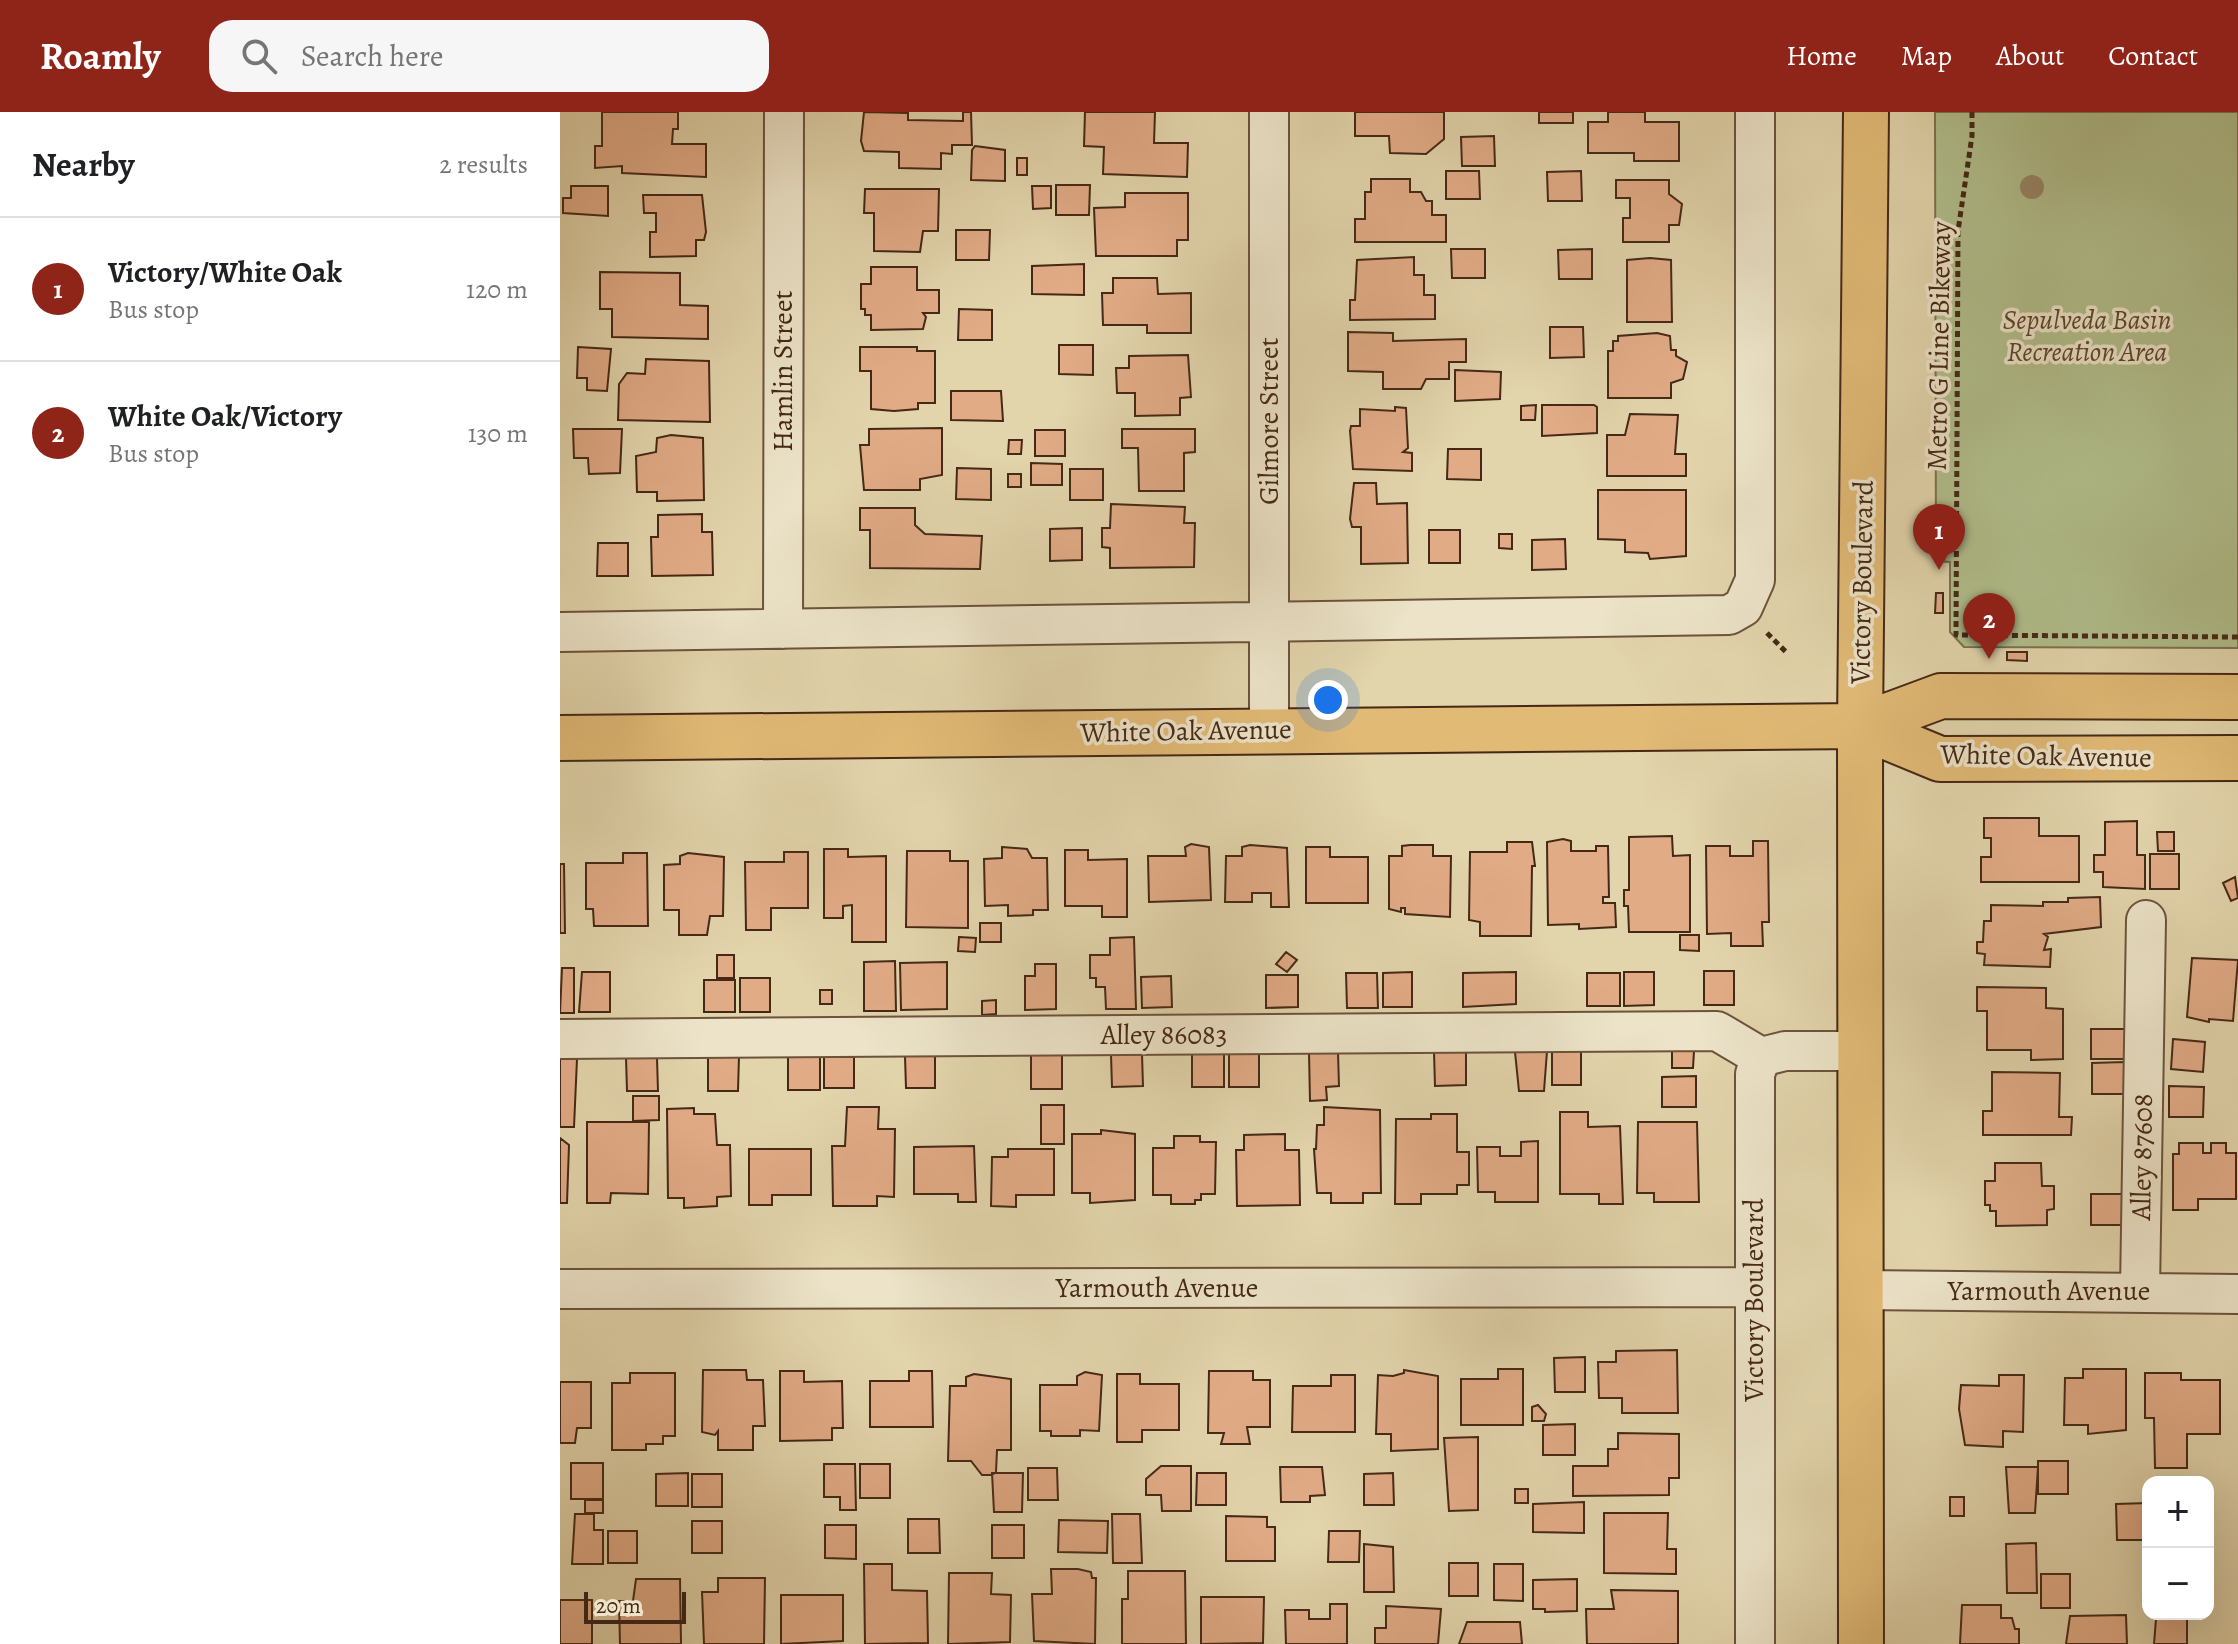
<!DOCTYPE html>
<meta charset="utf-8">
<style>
:root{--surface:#fff;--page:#f6f6f6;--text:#202124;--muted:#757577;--line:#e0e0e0;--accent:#8f2418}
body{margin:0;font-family:Alegreya,serif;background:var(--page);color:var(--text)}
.controls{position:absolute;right:24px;bottom:24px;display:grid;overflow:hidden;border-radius:16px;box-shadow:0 8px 32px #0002}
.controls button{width:72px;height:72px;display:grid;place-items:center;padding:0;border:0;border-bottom:2px solid var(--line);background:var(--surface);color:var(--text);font:40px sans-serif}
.scale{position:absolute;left:24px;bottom:20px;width:102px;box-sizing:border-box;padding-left:8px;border:4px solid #452816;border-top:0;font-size:22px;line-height:28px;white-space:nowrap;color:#452816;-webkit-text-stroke:6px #ece3c8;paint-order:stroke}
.you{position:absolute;left:768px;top:588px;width:28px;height:28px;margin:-20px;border:6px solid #fff;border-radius:50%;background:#1a73e8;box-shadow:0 0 0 12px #1a73e833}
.badge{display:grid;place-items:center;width:52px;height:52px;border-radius:50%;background:var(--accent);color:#fff;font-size:26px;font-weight:700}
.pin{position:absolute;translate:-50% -66px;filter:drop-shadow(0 2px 4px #0008)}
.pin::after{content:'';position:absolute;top:42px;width:28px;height:24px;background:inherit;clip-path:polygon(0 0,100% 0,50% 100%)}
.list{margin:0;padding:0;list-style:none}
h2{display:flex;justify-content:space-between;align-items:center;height:104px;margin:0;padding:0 32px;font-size:34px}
h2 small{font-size:26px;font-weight:400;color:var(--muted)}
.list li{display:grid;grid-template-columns:52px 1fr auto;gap:24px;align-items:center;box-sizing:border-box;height:144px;padding:0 32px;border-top:2px solid var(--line)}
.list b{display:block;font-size:30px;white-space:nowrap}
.list p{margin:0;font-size:26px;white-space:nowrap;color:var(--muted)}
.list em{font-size:26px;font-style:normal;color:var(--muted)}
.icon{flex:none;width:44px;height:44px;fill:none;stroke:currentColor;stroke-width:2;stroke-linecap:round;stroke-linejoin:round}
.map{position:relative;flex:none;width:1678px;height:1532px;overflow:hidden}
header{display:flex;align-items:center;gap:48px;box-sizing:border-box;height:112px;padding:0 40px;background:var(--accent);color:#fff}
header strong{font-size:38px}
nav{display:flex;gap:44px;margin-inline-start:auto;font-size:28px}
.search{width:560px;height:72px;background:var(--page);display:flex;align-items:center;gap:20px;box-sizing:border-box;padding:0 28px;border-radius:24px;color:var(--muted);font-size:30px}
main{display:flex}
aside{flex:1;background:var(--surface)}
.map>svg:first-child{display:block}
</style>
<header>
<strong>Roamly</strong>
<div class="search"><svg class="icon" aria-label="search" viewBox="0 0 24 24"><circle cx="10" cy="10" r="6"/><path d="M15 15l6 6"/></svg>Search here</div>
<nav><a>Home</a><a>Map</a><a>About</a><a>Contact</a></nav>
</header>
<main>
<aside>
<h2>Nearby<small>2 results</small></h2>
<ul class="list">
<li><span class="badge">1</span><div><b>Victory/White Oak</b><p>Bus stop</p></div><em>120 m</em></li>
<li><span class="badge">2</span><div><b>White Oak/Victory</b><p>Bus stop</p></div><em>130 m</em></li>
</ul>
</aside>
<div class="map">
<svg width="1678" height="1532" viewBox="0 0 1678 1532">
<rect width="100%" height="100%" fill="#e2d4ab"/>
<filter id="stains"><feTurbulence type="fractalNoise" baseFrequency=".0025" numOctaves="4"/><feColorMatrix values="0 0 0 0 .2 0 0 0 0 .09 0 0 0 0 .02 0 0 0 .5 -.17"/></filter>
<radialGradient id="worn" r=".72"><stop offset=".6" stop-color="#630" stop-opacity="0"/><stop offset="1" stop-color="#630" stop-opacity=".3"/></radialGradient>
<path fill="#b0bd8b" stroke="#7a7250" stroke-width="2" d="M1375,0H1678V536L1404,535L1390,520V450L1376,449Z"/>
<path fill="#e1ab86" stroke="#452816" stroke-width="2" d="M42,0H118V17H113L112,32H146V65L62,61V54L35,56V34H42Z
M304,0L348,1V8L403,9V0H411L412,33H392V42L381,41V57L339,56V40L304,39L301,29Z
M525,0H595L594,31H628L627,65L543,62L544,35L524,34Z
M795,0H884V27L866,42L830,41L829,24H795Z
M979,0H1013V11H979Z
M1048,0H1085V10H1119V49H1074V41H1028V10H1048Z
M934,24L935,54H902L901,25Z
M415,34L445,38V69L411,68L412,38Z
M457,46H467V63H457Z
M886,59H919L920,87H886Z
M1021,59L1022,89H988L987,60Z
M811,67H850V80H861L866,89H872V103H886V130H795V107H805V80H811Z
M1056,68H1109V82L1122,92L1119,113H1109V130H1063V106H1070V86H1056Z
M496,73H530L529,103H496Z
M11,74H48V104L3,101V86H11Z
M472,74H491V96L473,97Z
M305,77H379L378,119H363L360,140L314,139V101H304Z
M565,81H628V128H617V144H536L534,96L565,95Z
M83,83H142L146,120L144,128H136V144L90,145V120H96V101H84Z
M396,118H430L429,148H396Z
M891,137H925V166H892Z
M1032,137V167H999L998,138Z
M854,145V163H864V183H875V207L790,208V188H795L797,148Z
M1090,146L1111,148L1112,210H1067V148Z
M524,152V183L472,182V154Z
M311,155H357V178H379V201H363L366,205L363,217L311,218V203H305V197H301V172H311Z
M40,160L120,161V193L148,194V227L52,225V197H40Z
M553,166H597L598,182L631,181V221H587V213H543L542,181H553Z
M399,197L432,198V228H398Z
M990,215H1023L1024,245L990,246Z
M788,220L833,221V229L906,227V250H889V267H866L861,277H823V260L788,259Z
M1097,221L1110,224L1111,238H1116V244L1127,250L1123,267L1111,271V286H1048V239H1053V229H1058V224Z
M499,233H533V263L499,262Z
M18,235L51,237L47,279L27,278V266H17Z
M300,235H357V239H375V291H358V297L334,299L311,297V259H300Z
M628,243L631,285L620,286V303L575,304V281H557L556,256H569V244Z
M86,247L149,249L150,310L58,308L59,272L67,261L85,262Z
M895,258L941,260L940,287L895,289Z
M391,279H441L443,309L391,308Z
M976,293L975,308H961V294Z
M982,293H1034L1037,295V321L982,324Z
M835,295L846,296L848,336L843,340L852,341V359L793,357L790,319L791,314H800V297L835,299Z
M1070,302L1118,303L1115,342H1126V364H1047V323H1065Z
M382,316V363L360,367V378H304L300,333H309V317Z
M13,317H62L60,361L29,362L28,346H14Z
M562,317H635V340L624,341V379H579L578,336H562Z
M475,318H505V344H475Z
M111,323L143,326L144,388L97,389V380H77L76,344L96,340L97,326Z
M449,328H462L461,342H448Z
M888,337H921V368L887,367Z
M471,351L502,352V373H471Z
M397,356L431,357V388L396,387Z
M510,357H543V388H510Z
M448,362H461V375H448Z
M794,371H816L817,392L847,391L848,451L801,452V415H792L790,407Z
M1038,378H1126V444L1090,447L1088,441L1065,440V428L1038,427Z
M551,392L625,395L624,411H635L634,455L550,456V436L542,435V416H550Z
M300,396H355V413L365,422L422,424L420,457L310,456V418H300Z
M142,402V420H152L153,463L92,464L91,425H98V403Z
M522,416V448L490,449V417Z
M869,418H900V451H869Z
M939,422H952V437L939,436Z
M1005,427L1006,457L972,458V428Z
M38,431H68V464H37Z
M1376,481H1383V501H1375Z
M1447,540H1467V549L1447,548Z
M1424,706H1479V724H1519V770H1421V745H1431V726H1424Z
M1577,709V743H1585V777L1543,775V760H1534V743H1545V710Z
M1597,720H1614V739H1598Z
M1112,724L1113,744L1130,743V820H1069L1068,794H1064V778H1069V725Z
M1003,727L1011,729V739H1036V734H1048L1049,785H1043V791H1055L1056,815L1019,817V812L988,813L987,730Z
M1193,729H1208L1209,810H1202L1203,834H1171V821L1147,822L1146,734H1170V744H1193Z
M947,730H972L975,754H972L971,824H920V810L909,808L910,740H947Z
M631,732L649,735L651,788L589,790L588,744H626L625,735Z
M690,733L727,736L729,795H711V781H692V790H665L666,744H682V735Z
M850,733H873V744H891L890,805L845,802V796H841V800L829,797V744H842V734Z
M442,735L467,737L472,746H487L488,798H473V803L448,804V793L425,794L424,747L442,746Z
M746,735H770V745H808V791H746Z
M264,737H288V745L326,744V830H292V793L283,794V806H264Z
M505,738H528V748L567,747V805H542V794H505Z
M347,739H390V749H408V816L346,815Z
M224,740H248V796H211V818H186L185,750H224Z
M63,741H87L88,814H34L33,797H26V751H63Z
M128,741L164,745L163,804H150L147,823H119V798H104V753L120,752V744Z
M1590,742H1619V777H1590Z
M0,752H4L5,821H0Z
M1675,765L1678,786L1671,789L1663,771Z
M1540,785L1541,815L1484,822L1488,825L1484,838L1491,837L1490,855L1424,853L1425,842L1417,841V830H1423L1424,809H1431V793L1483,794V790H1508V786Z
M420,811H441V830H420Z
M1120,823H1139V839L1120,838Z
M399,825L416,826L415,840L398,839Z
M574,825L576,897H546L545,875H536V866H530V843H550V826Z
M726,840L737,848L727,860L716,852Z
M157,843H174V866H157Z
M1632,846L1678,848L1673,909L1649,907V910L1627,905Z
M335,849L336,899H304V850Z
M387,850V897L341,898L340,851Z
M475,852H496V897L465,898V864H475Z
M2,856H14V901H0Z
M1144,859H1174V893H1144Z
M22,860H50V900H19Z
M852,860V895H823V861Z
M956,860V892L903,895V861Z
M1064,860H1094V893L1064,894Z
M786,861H817L818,896H787Z
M1027,861H1060V894H1027Z
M706,863H738V895L706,896Z
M611,864L612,895L582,896L581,865Z
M180,866H210V900H180Z
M144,868H175V900H144Z
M1417,875L1486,876V896L1503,897V947L1471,948V938H1427V899H1417Z
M260,878H272V892H260Z
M436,888V902L422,903V889Z
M1531,917H1565V947H1531Z
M1613,927L1645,930L1643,960L1611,957Z
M992,938H1021V973H992Z
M906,939V973L875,974L874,940Z
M987,939L984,979H959L955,940Z
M1112,939H1134L1133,956H1112Z
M669,940H699V975H669Z
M749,940H778L779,974L766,975L767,988L750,989Z
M471,941H502V977H471Z
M632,941H664V975H632Z
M582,942L583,974L552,975L551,943Z
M228,943H260V978H228Z
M148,944H179L178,979H148Z
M345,944H375V976H346Z
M264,945H294V976H264Z
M66,946H97L98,979H67Z
M0,947H17L14,1015H0Z
M1564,950L1565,982H1532V951Z
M1432,960L1500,961L1499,1005H1512L1511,1023H1423V999H1432Z
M1136,964V995H1102V965Z
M1609,974L1644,975L1643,1005H1609Z
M73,984H99V1008L73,1009Z
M481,993H504V1032H481Z
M287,995H319L318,1017H335L334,1085L317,1084V1094H273L272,1034H285Z
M764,995L820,998L821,1081H803V1091H771V1081H757L754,1037H756L757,1013H764Z
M134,996V1002H155L157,1033H170L171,1084L157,1085V1094L124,1096V1086H108L107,997Z
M1000,1000H1028V1015L1060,1014L1063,1092H1039V1082H1000Z
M871,1002H897V1040H909V1073H897V1082H861V1092H835L836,1007H871Z
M27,1010H89L88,1082L51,1081L50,1091H27Z
M1078,1010H1137L1139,1090H1094V1081H1077Z
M541,1018L575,1022V1088L530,1091V1081H512V1022H541Z
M725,1022V1038H739L740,1093L677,1094L676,1038H684V1023Z
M614,1024H640V1030H656L655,1082H641V1088H635V1092H611V1083H593V1036H614Z
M0,1026L9,1033L7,1091H0Z
M978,1029V1090H935V1080H918L917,1035H940V1044H961V1030Z
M1619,1031H1643V1041H1651V1031H1666V1041H1676V1087H1638V1098H1613V1042H1619Z
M414,1034L416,1090H398V1082H354V1035Z
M189,1037H251V1083H212V1093H189Z
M448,1037H494V1083H456V1095L431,1094L432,1045H448Z
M1435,1051H1481L1482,1074H1494V1097L1487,1098V1113L1436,1114V1099H1430V1093H1425V1069H1435Z
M1531,1082H1565V1113H1531Z
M1117,1238L1118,1301H1062V1286H1039L1038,1250H1056V1239Z
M1025,1245V1280H995L994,1246Z
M938,1257H963V1313H901V1267H938Z
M1523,1257H1566V1318L1528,1322V1313H1504L1505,1266H1523Z
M143,1258H186L187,1268H203L205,1314H193V1338H158V1319L155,1323L142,1320Z
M844,1258L878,1264V1337L831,1339V1322H816L818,1263L833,1264L844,1261Z
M220,1259H244V1270L282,1269L283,1316H272V1328L220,1329Z
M349,1259H372L373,1315H310V1269H349Z
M649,1259H693V1268H710V1315H687L690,1332H661L664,1321H648Z
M525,1260L542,1263L539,1319L520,1318V1324H491V1319H480V1273H517V1264Z
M70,1261H115V1324H103V1332H86V1338H52V1271H70Z
M1585,1261H1621V1268H1660V1322H1627V1356H1595L1594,1306H1585Z
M414,1262L451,1267V1338H437L436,1360L432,1363H422L411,1349H388L390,1274H406V1265Z
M557,1262H580V1272H619V1318H582V1330H557Z
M771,1263H795V1320H732L733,1274H771Z
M1439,1263H1464L1463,1320L1443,1319V1335L1405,1333L1399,1297L1401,1273L1439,1274Z
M0,1270H31V1316H17L15,1331H0Z
M978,1293L986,1302L984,1309H972V1295Z
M1015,1312V1343H983V1313Z
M1058,1321L1119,1322V1366H1109V1383L1013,1384V1354H1048V1337H1058Z
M918,1325V1398L889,1399L884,1326Z
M1478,1349H1508V1382H1478Z
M11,1351H43V1387H11Z
M264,1352H295L296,1398H280V1385H264Z
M300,1352H330V1386H300Z
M601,1354H631V1399H602L601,1383H586V1367Z
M720,1355H762L765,1383L750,1384V1390H721Z
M1446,1355H1478L1475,1401H1449Z
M468,1356H497L498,1388H468Z
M128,1361V1394H96V1362Z
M432,1361H463L462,1400H434Z
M637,1361H666V1393H636Z
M833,1361L834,1393H804V1362Z
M132,1362H162V1395H132Z
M955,1377H968V1391H955Z
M1390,1385H1404V1404H1390Z
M1648,1385H1653L1650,1440H1648Z
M25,1388H43V1401H25Z
M1024,1390V1421L973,1420V1392Z
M1588,1391V1428H1557L1556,1392Z
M1044,1401H1108L1107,1437H1116V1462L1044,1461Z
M15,1402H34V1418H43V1452H12Z
M552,1402H580L582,1451H553Z
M666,1404L707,1405V1415H715V1449H666Z
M348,1407H379L380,1441H348Z
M499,1408L548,1409L547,1441L498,1440Z
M132,1409H162V1441H132Z
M265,1413H296V1447L265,1446Z
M432,1413H464V1446H432Z
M48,1419H77V1451H48Z
M769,1419H800L799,1450H768Z
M1476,1431L1477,1481H1447L1446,1432Z
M804,1432L833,1435L834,1480H804Z
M889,1451H918V1484H889Z
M304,1452H332V1478L367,1479L368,1531L305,1532Z
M934,1452H963V1489L934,1488Z
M491,1457H518L531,1460L532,1466H536L535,1532L474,1529L472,1482H492Z
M568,1459H625L626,1532H562V1487H568Z
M389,1461H432L431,1482L451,1483L450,1530L388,1532Z
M1481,1462H1510V1496H1481Z
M158,1466H205L204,1532H144L142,1480H158Z
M76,1467H120L121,1532H60L59,1489H73Z
M1017,1467V1499L985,1500V1497H973V1468Z
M1051,1478L1118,1479V1532H1027L1026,1497H1054Z
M221,1483H283V1529L221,1532Z
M641,1485H704L703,1531L641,1532Z
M0,1488H32V1532H0Z
M770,1492H787V1532H726L725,1498H749V1507H770Z
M1402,1493H1441V1506H1452L1455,1517H1459V1532H1400Z
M826,1494L881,1497L878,1532H815V1516H826Z
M1566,1503L1567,1532H1506L1510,1504Z
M1596,1507H1627V1532H1594Z
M907,1510H960L962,1532H899Z"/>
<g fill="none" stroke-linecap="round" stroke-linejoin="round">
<g stroke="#6c533b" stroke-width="42">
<path id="minor" d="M223,517L224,0
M0,520L1169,503L1183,495L1195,468V0
M709,618V0
M0,927L1157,919L1201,945
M1201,945L1225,939H1300
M0,1177L1194,1175
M1300,1178L1678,1182
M1580,1178L1586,808
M1195,1532V962L1201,945"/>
</g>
<g stroke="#452816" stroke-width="48">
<path id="major" d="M1300,614L1380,647L1678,646
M0,626L1300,614L1381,584L1678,585
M1301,1532L1300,614L1306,0"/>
</g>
<path stroke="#452816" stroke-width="5" stroke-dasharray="6 4" stroke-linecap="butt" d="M1412,0V24L1398,119L1396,523L1678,525
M1207,521L1226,540"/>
<use href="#minor" stroke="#ece3c8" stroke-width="38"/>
<use href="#major" stroke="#e1ba76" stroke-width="44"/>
</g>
<circle fill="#978666" cx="1472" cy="75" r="12"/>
<g text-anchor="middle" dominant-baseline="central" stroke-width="7" stroke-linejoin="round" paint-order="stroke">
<g font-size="28" font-style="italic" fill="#5a462d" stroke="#ece3c8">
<text x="1527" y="208">Sepulveda Basin<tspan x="1527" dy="32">Recreation Area</tspan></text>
</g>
<g font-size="28" fill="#452816" stroke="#ece3c8">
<text transform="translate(1379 234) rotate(-89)">Metro G Line Bikeway</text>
<text transform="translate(223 259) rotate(-90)">Hamlin Street</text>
<text transform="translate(709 309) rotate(-90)">Gilmore Street</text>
<text transform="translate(1302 470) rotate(-89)">Victory Boulevard</text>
<text transform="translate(626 619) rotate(-1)">White Oak Avenue</text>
<text transform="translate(1486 644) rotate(1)">White Oak Avenue</text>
<text x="604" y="923">Alley 86083</text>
<text transform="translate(1582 1045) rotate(-89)">Alley 87608</text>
<text x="597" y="1176">Yarmouth Avenue</text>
<text x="1489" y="1179">Yarmouth Avenue</text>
<text transform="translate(1194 1188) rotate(-90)">Victory Boulevard</text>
</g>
</g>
<rect width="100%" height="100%" filter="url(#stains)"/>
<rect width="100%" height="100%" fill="url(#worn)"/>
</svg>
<div class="controls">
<button>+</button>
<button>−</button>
</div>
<div class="scale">20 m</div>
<div class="you"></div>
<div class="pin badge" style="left:1379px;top:458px">1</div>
<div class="pin badge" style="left:1429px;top:547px">2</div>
</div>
</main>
